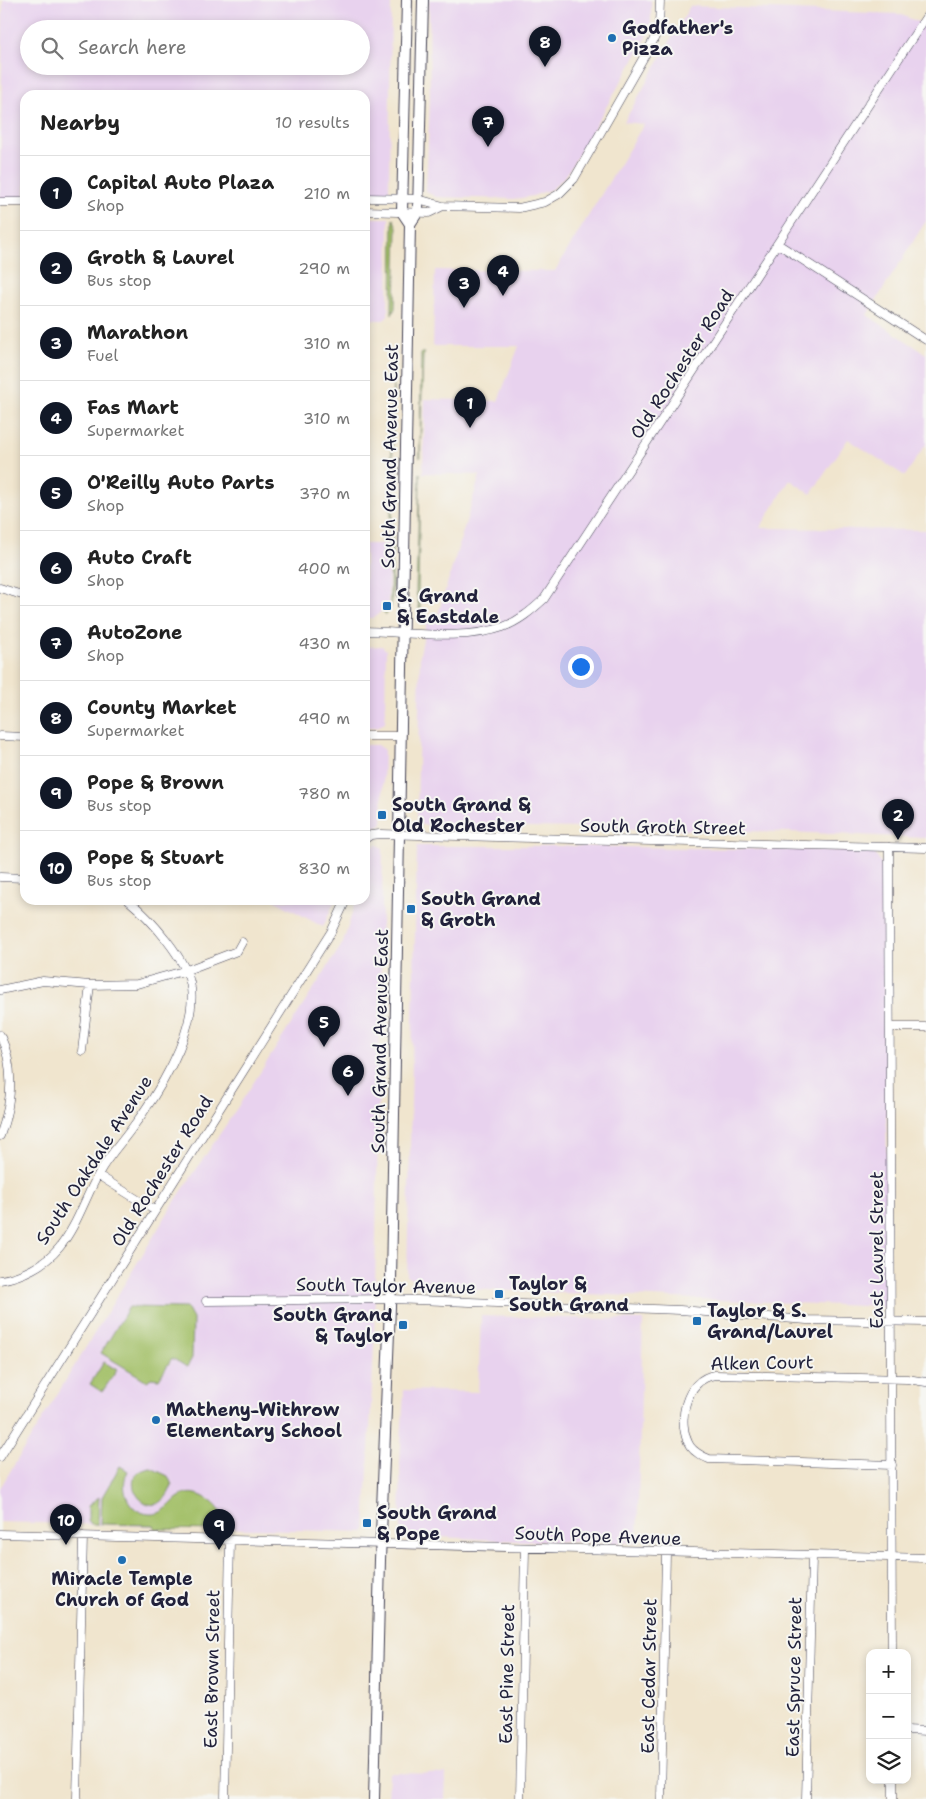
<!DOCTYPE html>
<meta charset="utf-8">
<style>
:root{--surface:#fff;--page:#f2f2f2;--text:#222;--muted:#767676;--line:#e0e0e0;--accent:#111827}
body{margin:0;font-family:"Shantell Sans",sans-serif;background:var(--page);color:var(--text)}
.controls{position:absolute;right:15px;bottom:15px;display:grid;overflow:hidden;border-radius:10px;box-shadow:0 2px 8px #0003}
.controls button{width:45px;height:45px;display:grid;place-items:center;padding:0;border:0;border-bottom:1px solid var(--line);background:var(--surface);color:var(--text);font:25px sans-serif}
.you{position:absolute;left:580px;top:666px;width:18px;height:18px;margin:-12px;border:4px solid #fff;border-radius:50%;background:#1a73e8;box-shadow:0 0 0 8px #1a73e833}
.badge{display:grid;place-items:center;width:32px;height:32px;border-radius:50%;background:var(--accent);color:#fff;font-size:16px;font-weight:700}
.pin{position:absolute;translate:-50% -41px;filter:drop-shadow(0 1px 2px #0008)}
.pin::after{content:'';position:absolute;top:26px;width:18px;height:15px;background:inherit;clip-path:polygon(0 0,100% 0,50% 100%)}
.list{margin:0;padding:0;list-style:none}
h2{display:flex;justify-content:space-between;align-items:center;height:65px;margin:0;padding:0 20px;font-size:21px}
h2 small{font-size:16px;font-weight:400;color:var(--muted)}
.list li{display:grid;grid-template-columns:32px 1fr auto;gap:15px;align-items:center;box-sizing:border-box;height:75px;padding:0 20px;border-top:1px solid var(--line)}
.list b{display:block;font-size:19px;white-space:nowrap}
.list p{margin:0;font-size:16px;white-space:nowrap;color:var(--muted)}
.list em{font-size:16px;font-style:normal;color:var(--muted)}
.icon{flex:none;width:28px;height:28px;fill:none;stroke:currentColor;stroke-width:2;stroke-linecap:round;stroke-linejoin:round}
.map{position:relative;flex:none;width:926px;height:1799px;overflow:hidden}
.search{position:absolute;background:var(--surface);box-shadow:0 2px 8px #0003;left:20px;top:20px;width:350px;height:55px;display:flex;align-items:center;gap:12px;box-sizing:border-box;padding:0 18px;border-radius:28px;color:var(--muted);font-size:19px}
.panel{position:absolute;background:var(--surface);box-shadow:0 2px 8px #0003;left:20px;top:90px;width:350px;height:815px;border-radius:15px}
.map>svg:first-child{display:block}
</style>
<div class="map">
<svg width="926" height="1799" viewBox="0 0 926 1799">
<rect width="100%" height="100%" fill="#f6f6f2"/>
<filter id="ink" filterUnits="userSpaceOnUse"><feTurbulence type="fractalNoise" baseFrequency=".02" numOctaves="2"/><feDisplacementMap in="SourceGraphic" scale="10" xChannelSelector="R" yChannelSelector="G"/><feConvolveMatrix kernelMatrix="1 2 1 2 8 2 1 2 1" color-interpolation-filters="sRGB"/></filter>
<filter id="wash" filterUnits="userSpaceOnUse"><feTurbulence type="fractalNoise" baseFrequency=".0096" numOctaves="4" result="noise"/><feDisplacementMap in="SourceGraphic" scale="20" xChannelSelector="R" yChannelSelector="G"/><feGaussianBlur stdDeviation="1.12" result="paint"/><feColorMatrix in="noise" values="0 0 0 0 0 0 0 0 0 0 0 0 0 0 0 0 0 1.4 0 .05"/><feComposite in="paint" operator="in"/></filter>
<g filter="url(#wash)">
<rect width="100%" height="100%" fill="#f0e5ce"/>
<path fill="#e8d2ee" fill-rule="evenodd" d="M3,0H391L389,194H365V95H25V199H0ZM29,29H361V66H29Z
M429,0H651V26L643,44L567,174L552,189L533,196L516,199L436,197L426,191L430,101Z
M690,6L899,14L926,25V221L867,315L926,354V444L905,476L848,439L811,494L790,480L760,528L926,530V838L789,832L422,825L417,822L420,654L427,621H436L480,475L423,473L425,399L498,401L519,346H433L435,270L555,271L644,124L624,122Z
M365,218H389L388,316L384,320H365Z
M365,544H389L388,605L374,618H365Z
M382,646L386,650L385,723L377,727H365V647Z
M365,745H377L384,750L382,824L365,831Z
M378,845L383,848L374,1345L365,1532L0,1522V1488L172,1206L245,1096L343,943L356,900H365V869L371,850L373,846Z
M417,846H565L873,851L881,863L884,876L887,1189V1289L885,1307L422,1287L407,1276Z
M274,900H335L323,927Z
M481,1316L643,1320L637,1543L518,1541L401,1535L400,1463L404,1390L478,1392Z
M389,1773L446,1774L445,1799H388Z"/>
<path fill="#a3c068" stroke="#627152" d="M393,218L397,227L395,308L392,315Z
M421,353H425L423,356L420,458Z
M393,359L392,595L391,606L386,615L383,612L390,606Z
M420,473L418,595L421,611L426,616L424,618L419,608L416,591Z
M129,1307L187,1308L193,1319L192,1358L187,1367L172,1358L159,1379L151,1378L147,1381L101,1353Z
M104,1362L117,1370L102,1392L90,1384Z
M120,1466L128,1471C118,1490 130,1516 154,1514C169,1512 173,1497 186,1494C202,1489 233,1513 221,1530L156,1529L154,1525L101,1524L102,1497Z
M151,1468L168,1476L172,1485C155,1535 108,1474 151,1468Z
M99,1497L98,1524H91L88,1520V1506Z"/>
</g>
<g filter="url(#ink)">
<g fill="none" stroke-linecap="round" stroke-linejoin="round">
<g stroke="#413f51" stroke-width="9">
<path id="minor" d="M365,198L418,199L443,206L519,208L545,202L559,194L574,179L653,41L659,28L660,0
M0,202H25
M365,211L429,213L443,206
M778,244L926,340
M0,588L25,596
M365,631C406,632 464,641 503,627C519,621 531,611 544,599L926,17
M0,736L25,737
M365,736H401
M365,839L371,835L380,834L926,848
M889,847L892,1653
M0,877L25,878
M0,990L43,981L90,985L137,984L187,970L237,951L242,942
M890,1027H926
M0,1035C15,1067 12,1103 0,1136
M82,1051L90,985
M98,1175L154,1210
M0,1280C21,1277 45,1265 59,1248C78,1225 86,1194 102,1168C110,1155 120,1144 129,1132C156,1097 197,1033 191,988C188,960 150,918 128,900
M206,1301L391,1299L680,1310L807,1320L926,1322
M0,1457L331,932L346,900
M892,1465L709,1459C702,1456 695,1453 690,1446C676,1423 685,1379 715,1375L907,1379L926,1382
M0,1534L926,1558
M907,1730L926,1731
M893,1780V1799
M77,1799L83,1536
M225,1799L230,1540
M520,1799L525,1549
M661,1799L666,1553
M806,1799L812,1557"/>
</g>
<g stroke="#413f51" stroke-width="12">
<path id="major" d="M407,0L402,212L410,224
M374,1799L380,1560L391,1281L410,224L418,212L423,0"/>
</g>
<use href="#minor" stroke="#fff" stroke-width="8"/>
<use href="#major" stroke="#fff" stroke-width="10"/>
</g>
</g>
<g fill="#1f6fb2" stroke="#f6f6f2" stroke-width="2">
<circle cx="612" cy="38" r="5"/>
<rect x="382" y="601" width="10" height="10" rx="2.5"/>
<rect x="377" y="810" width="10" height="10" rx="2.5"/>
<rect x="406" y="904" width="10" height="10" rx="2.5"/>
<rect x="494" y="1289" width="10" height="10" rx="2.5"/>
<rect x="692" y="1316" width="10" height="10" rx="2.5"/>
<rect x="398" y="1320" width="10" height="10" rx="2.5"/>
<circle cx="156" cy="1420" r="5"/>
<rect x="362" y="1518" width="10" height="10" rx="2.5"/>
<circle cx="122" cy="1560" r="5"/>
</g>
<g text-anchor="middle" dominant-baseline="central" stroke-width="4" stroke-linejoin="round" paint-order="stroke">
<g font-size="18" font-weight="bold" fill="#22223b" stroke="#f6f6f2" text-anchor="start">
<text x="622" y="28">Godfather's<tspan x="622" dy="21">Pizza</tspan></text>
<text x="397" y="596">S. Grand<tspan x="397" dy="21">&amp; Eastdale</tspan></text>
<text x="392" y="805">South Grand &amp;<tspan x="392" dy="21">Old Rochester</tspan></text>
<text x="421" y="899">South Grand<tspan x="421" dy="21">&amp; Groth</tspan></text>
<text x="509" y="1284">Taylor &amp;<tspan x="509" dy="21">South Grand</tspan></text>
<text x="707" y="1311">Taylor &amp; S.<tspan x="707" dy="21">Grand/Laurel</tspan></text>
<text x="393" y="1315" text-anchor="end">South Grand<tspan x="393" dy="21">&amp; Taylor</tspan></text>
<text x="166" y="1410">Matheny-Withrow<tspan x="166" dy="21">Elementary School</tspan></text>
<text x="377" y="1513">South Grand<tspan x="377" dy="21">&amp; Pope</tspan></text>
<text x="122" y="1579" text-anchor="middle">Miracle Temple<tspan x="122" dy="21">Church of God</tspan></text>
</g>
<g font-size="18" fill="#22223b" stroke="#f6f6f2">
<text transform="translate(682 364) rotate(-57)">Old Rochester Road</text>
<text transform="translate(390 456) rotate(-89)">South Grand Avenue East</text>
<text transform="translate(663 827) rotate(1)">South Groth Street</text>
<text transform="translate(380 1041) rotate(-89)">South Grand Avenue East</text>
<text transform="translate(94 1160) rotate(-57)">South Oakdale Avenue</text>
<text transform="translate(162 1171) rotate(-58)">Old Rochester Road</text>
<text transform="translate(877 1250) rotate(-90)">East Laurel Street</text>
<text transform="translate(386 1286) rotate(1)">South Taylor Avenue</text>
<text transform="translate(762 1363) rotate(-1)">Alken Court</text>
<text transform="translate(598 1536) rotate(2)">South Pope Avenue</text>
<text transform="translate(212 1669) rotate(-89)">East Brown Street</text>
<text transform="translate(507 1674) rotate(-89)">East Pine Street</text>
<text transform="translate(649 1676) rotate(-89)">East Cedar Street</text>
<text transform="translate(794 1677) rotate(-89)">East Spruce Street</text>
</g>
</g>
</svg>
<div class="controls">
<button>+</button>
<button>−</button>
<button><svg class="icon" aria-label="layers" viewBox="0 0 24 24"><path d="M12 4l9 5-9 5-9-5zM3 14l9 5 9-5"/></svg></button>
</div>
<div class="you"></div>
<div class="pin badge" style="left:470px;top:428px">1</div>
<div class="pin badge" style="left:898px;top:840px">2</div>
<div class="pin badge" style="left:464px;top:308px">3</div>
<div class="pin badge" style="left:503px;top:296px">4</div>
<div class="pin badge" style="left:324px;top:1047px">5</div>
<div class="pin badge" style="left:348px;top:1096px">6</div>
<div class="pin badge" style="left:488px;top:147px">7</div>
<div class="pin badge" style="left:545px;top:67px">8</div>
<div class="pin badge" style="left:219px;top:1550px">9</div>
<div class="pin badge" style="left:66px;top:1545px">10</div>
<div class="search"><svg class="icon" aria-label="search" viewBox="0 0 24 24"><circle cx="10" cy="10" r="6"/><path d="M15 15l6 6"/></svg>Search here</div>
<section class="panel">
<h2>Nearby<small>10 results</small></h2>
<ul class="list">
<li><span class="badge">1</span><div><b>Capital Auto Plaza</b><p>Shop</p></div><em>210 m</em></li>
<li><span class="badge">2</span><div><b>Groth &amp; Laurel</b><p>Bus stop</p></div><em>290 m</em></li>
<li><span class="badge">3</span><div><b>Marathon</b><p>Fuel</p></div><em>310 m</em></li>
<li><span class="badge">4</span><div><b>Fas Mart</b><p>Supermarket</p></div><em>310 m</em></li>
<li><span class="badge">5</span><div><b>O'Reilly Auto Parts</b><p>Shop</p></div><em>370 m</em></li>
<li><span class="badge">6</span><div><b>Auto Craft</b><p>Shop</p></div><em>400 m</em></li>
<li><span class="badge">7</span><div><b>AutoZone</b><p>Shop</p></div><em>430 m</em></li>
<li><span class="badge">8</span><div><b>County Market</b><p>Supermarket</p></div><em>490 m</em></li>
<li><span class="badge">9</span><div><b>Pope &amp; Brown</b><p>Bus stop</p></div><em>780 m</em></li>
<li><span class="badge">10</span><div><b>Pope &amp; Stuart</b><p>Bus stop</p></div><em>830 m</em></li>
</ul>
</section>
</div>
